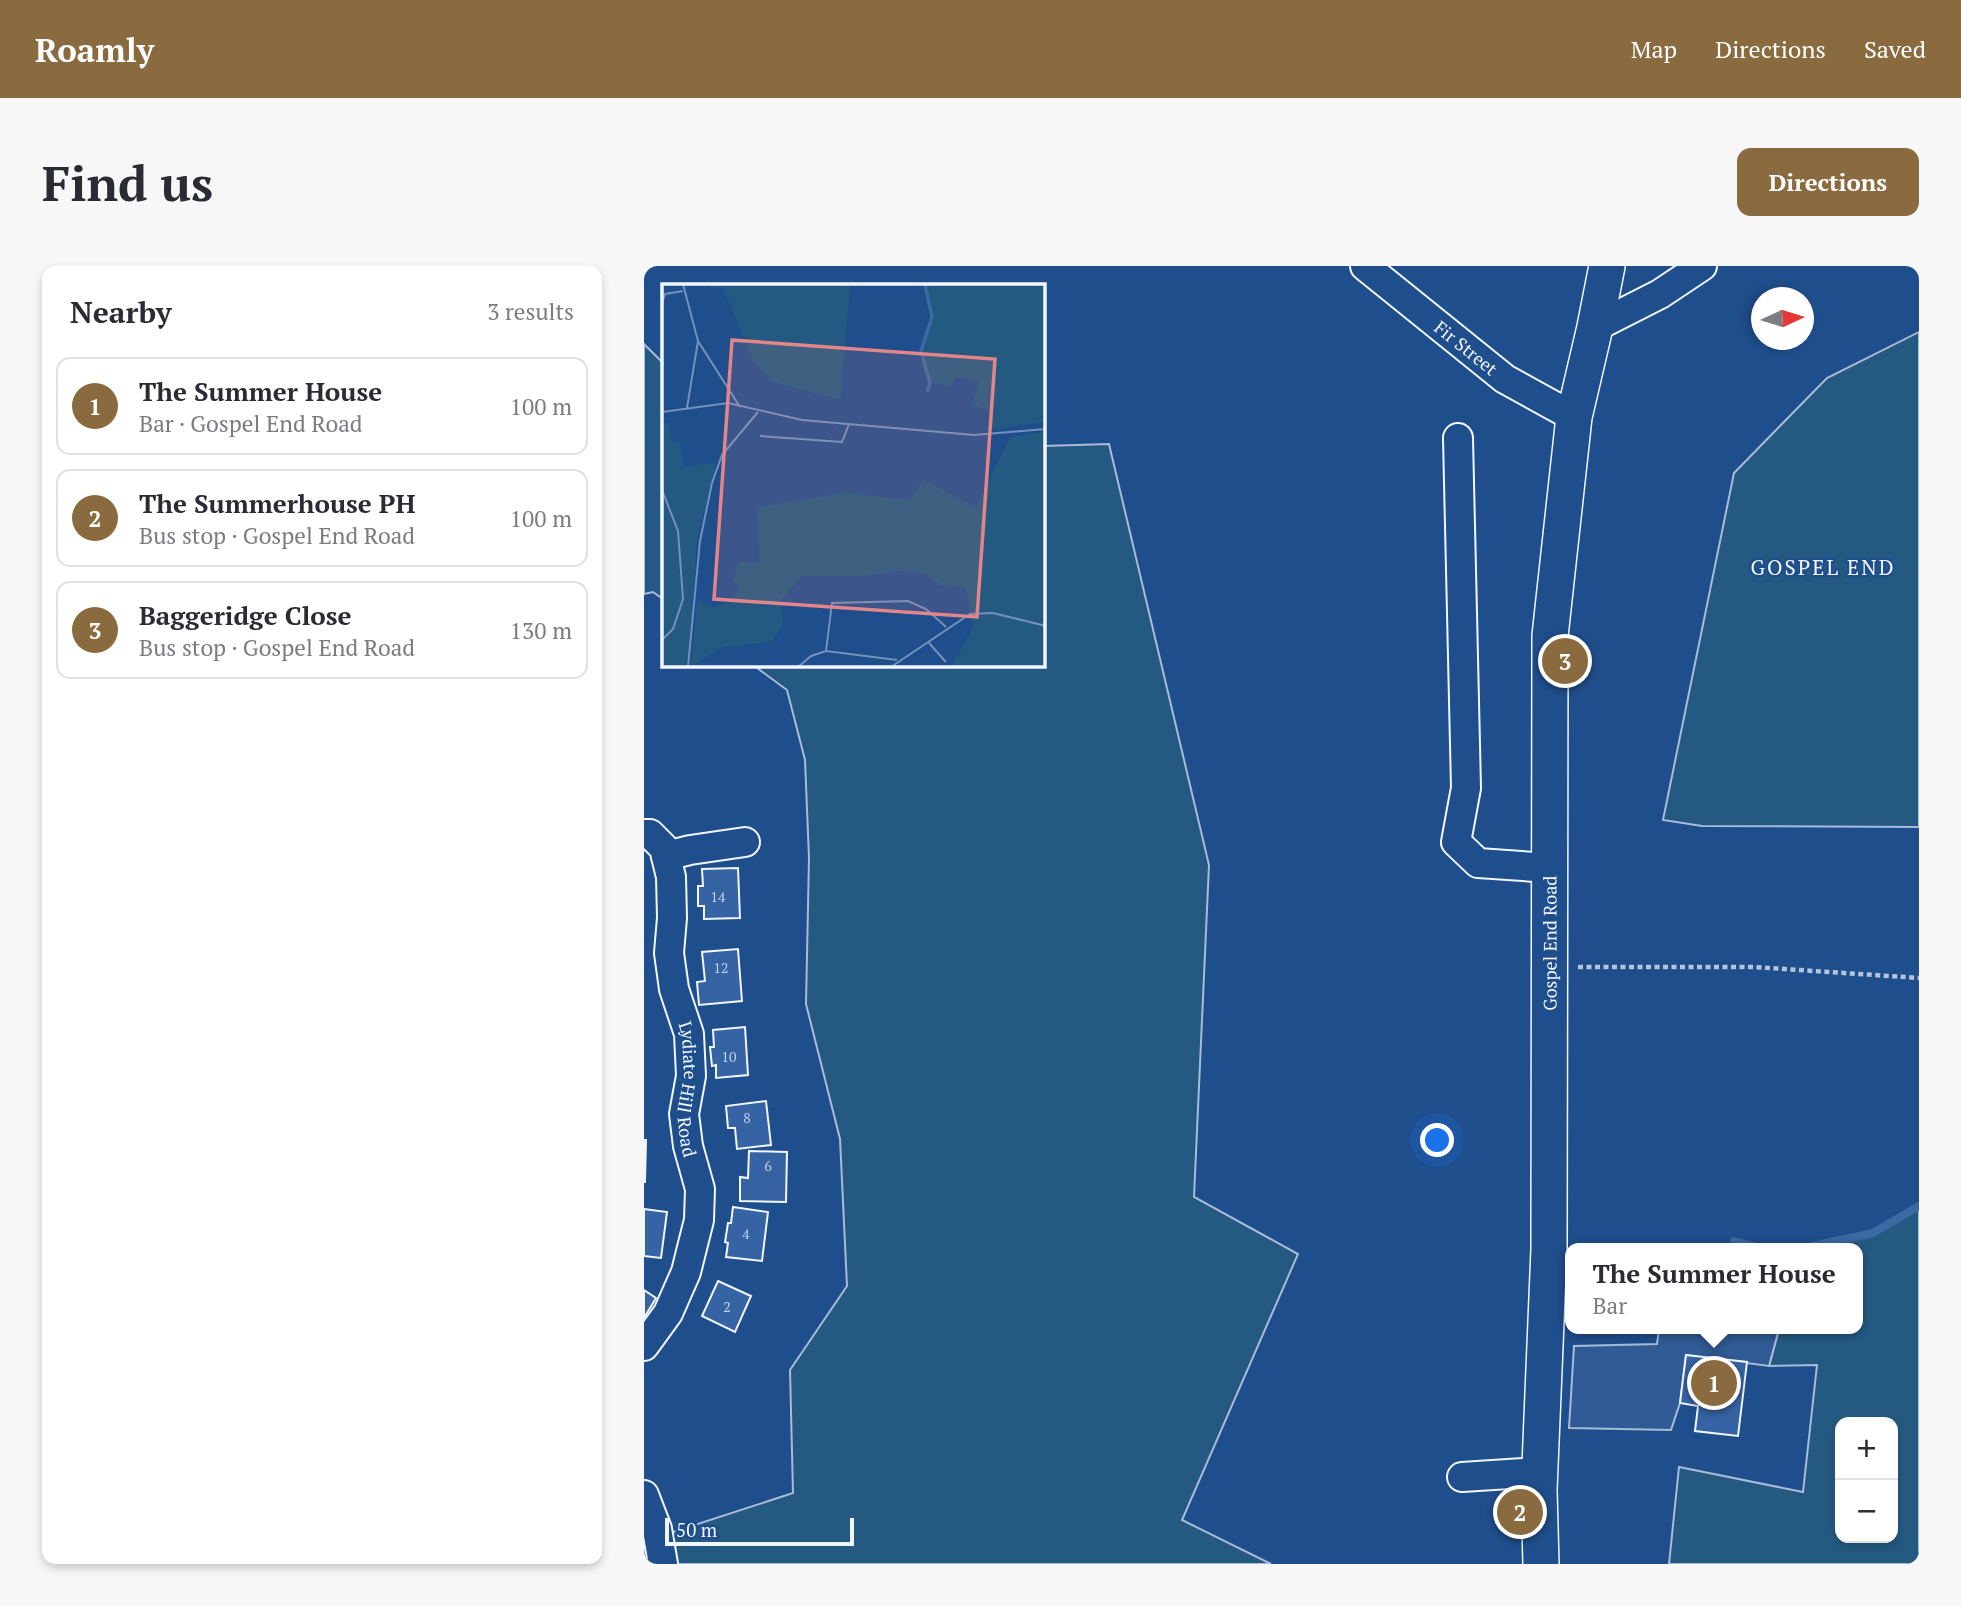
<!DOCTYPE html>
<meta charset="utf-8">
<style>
:root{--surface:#fff;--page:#f7f7f7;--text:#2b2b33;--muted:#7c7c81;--line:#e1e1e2;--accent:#8a6a3f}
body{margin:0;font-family:"PT Serif",serif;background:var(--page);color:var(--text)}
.controls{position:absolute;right:21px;bottom:21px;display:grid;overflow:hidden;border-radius:14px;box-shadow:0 4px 10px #0003}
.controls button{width:63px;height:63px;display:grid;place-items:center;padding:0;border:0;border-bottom:2px solid var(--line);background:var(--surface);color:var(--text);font:35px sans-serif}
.compass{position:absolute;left:1107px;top:21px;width:63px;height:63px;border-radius:50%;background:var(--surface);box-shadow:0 4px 10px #0003;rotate:86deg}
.scale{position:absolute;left:21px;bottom:18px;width:189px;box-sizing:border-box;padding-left:7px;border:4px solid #f2f6ff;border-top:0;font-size:19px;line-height:24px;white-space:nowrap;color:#f2f6ff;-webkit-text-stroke:5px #1f4e8c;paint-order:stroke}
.you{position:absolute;left:794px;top:875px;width:24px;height:24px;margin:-18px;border:5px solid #fff;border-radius:50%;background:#1a73e8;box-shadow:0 0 0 10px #1a73e833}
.badge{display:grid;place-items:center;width:46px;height:46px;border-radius:50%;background:var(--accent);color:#fff;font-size:23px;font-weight:700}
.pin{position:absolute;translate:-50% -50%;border:4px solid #fff;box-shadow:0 2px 7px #0006}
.popup{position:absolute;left:921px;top:977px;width:298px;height:91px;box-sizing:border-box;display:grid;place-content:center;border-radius:14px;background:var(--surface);filter:drop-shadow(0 2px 5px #0005);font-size:23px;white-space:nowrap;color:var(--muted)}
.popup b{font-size:26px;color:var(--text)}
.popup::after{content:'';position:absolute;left:50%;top:100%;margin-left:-14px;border:14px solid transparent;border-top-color:var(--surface)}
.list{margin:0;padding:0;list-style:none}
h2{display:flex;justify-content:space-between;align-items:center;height:91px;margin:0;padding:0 28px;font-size:30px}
h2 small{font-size:23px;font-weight:400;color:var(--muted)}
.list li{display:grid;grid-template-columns:46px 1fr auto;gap:21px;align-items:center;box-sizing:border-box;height:98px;margin:0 14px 14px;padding:0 14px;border:2px solid var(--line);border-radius:14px}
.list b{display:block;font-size:26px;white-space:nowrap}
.list p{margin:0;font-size:23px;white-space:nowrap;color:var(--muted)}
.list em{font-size:23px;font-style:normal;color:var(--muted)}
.map{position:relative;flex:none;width:1275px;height:1298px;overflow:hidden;border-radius:14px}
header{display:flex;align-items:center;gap:42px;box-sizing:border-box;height:98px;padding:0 35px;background:var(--accent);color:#fff}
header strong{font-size:33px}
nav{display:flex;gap:38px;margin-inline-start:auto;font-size:24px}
.intro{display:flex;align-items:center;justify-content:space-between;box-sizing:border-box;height:168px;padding:0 42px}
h1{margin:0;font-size:49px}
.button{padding:18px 32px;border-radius:14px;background:var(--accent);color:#fff;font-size:24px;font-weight:700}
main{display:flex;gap:42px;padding:0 42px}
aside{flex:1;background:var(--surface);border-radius:14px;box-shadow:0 4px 10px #0003}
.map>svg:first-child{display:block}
</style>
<header>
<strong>Roamly</strong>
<nav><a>Map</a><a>Directions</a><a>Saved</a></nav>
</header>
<div class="intro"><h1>Find us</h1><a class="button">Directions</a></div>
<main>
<aside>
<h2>Nearby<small>3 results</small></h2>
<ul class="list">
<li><span class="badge">1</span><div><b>The Summer House</b><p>Bar · Gospel End Road</p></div><em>100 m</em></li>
<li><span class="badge">2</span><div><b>The Summerhouse PH</b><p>Bus stop · Gospel End Road</p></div><em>100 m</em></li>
<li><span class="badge">3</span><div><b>Baggeridge Close</b><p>Bus stop · Gospel End Road</p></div><em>130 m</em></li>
</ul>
</aside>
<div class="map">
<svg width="1275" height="1298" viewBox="0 0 1275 1298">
<rect width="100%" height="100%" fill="#1f4e8c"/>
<path fill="#245a82" stroke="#a8bbd7" stroke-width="2" fill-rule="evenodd" d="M1275,66V561L1058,560L1019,554L1090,207L1183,112Z
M0,78L19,97V333L9,326L0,328Z
M465,178L565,599L550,931L654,988L538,1254L627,1298H0V1280L26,1267L149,1227L146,1104L203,1020L196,873L162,738L165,592L161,494L143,424L109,399H399V180Z
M1275,940V1298H1025L1035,1201L1159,1226L1173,1099L1125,1100L1135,1063H1214V982H1159L1229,967ZM1196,1156H1249V1272H1196Z"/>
<path fill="#305b95" stroke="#a8bbd7" stroke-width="2" d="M1015,1063H1135L1125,1100L1042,1089L1036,1137L1027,1164L925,1162L930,1080L1013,1078Z"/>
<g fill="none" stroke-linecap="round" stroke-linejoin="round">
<path stroke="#3b69a3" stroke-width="8" d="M1090,975L1116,982
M1159,982L1229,967L1275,940"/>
</g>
<path fill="#3563a3" stroke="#f2f6ff" stroke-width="2" d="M94,602L96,652L60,653V640H54V620H59L58,603Z
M94,683L98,735L55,739L53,716L61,715L58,686Z
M101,761L104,809L72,812V799L68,800L66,781H70L69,764Z
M122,835L127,879L93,883L91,862H84L82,840Z
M0,874H2L1,916H0Z
M105,885L143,886L142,936L96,935V911L104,912Z
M89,941L124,946L118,995L82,991L84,977L81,976L84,957H87Z
M0,943L23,946L17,992L0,990Z
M74,1015L107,1030L91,1066L58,1050Z
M0,1024L12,1032L0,1052Z
M1042,1089L1103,1096L1094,1170L1051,1165L1054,1140L1036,1137Z"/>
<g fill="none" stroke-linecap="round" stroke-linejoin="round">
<g stroke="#f2f6ff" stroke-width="32">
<g id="minor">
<path id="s1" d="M721,0L861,113L930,151"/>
<path d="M951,61L1016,28L1058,0"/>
<path d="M814,172L822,522L812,576L834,597L906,602"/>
<path id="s2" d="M0,568H6L20,582L27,611L28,652L25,687L30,723L45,768L47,810L40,848L44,880L56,923L55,954L42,1006L24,1047L0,1080"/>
<path d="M22,590L46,584L101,576"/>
<path d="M818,1211L896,1206"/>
<path d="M0,1229L13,1263L19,1298"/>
</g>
</g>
<g stroke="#f2f6ff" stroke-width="38">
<g id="major">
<path id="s3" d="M897,1298L895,1224L905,983L906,370L930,151L951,61L963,0"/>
</g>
</g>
<path stroke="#b3c4dc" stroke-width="4.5" stroke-dasharray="5 3.5" stroke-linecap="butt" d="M934,701H1110L1275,712"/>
<use href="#minor" stroke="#1f4e8c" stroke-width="28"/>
<use href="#major" stroke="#1f4e8c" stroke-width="35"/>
</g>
<g text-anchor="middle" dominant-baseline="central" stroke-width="5" stroke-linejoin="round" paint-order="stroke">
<g font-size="14" fill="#c3d1e8">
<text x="74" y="630">14</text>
<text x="77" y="701">12</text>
<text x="85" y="790">10</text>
<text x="103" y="851">8</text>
<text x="124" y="899">6</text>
<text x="102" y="967">4</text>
<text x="83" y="1040">2</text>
</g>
<g font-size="18" fill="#f2f6ff" stroke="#1f4e8c">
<text stroke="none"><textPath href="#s1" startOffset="130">Fir Street</textPath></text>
<text stroke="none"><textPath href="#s3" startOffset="621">Gospel End Road</textPath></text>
<text stroke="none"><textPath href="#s2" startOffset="271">Lydiate Hill Road</textPath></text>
</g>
<g font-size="21" letter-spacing="2" fill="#f2f6ff" stroke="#1f4e8c">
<text x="1179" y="301">GOSPEL END</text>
</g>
</g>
<g transform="translate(18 18)">
<rect width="383" height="383" fill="#1f4e8c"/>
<path d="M48,0H188L178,116L109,97L91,76L61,4H48ZM263,0H383V138L328,146L330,126L310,122L317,97L292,93L291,102L268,99L259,67L270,33ZM7,139L10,157L18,158L22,182L54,179L35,257L26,383H0V140ZM383,148V383H289L312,342L303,302L278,301L261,288L232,287L204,292H140L118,317L121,341L110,357L58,364L29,383L35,317L51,323L65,319L78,306L71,297L77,279L98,278L95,223L181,209L248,216L261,196L314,223L348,153Z" fill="#245a82"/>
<path fill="none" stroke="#3b69a3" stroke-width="3.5" d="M263,0L270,33L259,67L268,99L265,108"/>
<path fill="none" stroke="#7391ba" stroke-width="2" d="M21,0L36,57L78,123M0,19L3,10L21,7M25,124L36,57M0,128L66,119L140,136L312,151L384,145M98,152L180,158L187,140M0,206L16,247L21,315L11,345L0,356M267,359L284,378M164,367L170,319L246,317L264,325L284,343M26,383L38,257L50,199L60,171L96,128M136,383L149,372L164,367L235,376M229,383L308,330L331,329L384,342"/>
<path fill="#e38589" fill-opacity="0.15" stroke="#e38589" stroke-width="3.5" d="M70,56L333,75L315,333L52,315Z"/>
<rect width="383" height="383" fill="none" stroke="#f2f6ff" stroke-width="3.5"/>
</g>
</svg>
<div class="controls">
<button>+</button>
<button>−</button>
</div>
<svg class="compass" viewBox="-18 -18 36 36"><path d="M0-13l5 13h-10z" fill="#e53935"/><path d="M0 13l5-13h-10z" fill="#7c7c81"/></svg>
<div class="scale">50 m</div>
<div class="you"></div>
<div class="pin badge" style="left:1070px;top:1117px">1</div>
<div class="popup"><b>The Summer House</b>Bar</div>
<div class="pin badge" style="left:876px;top:1246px">2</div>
<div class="pin badge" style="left:921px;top:395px">3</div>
</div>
</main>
